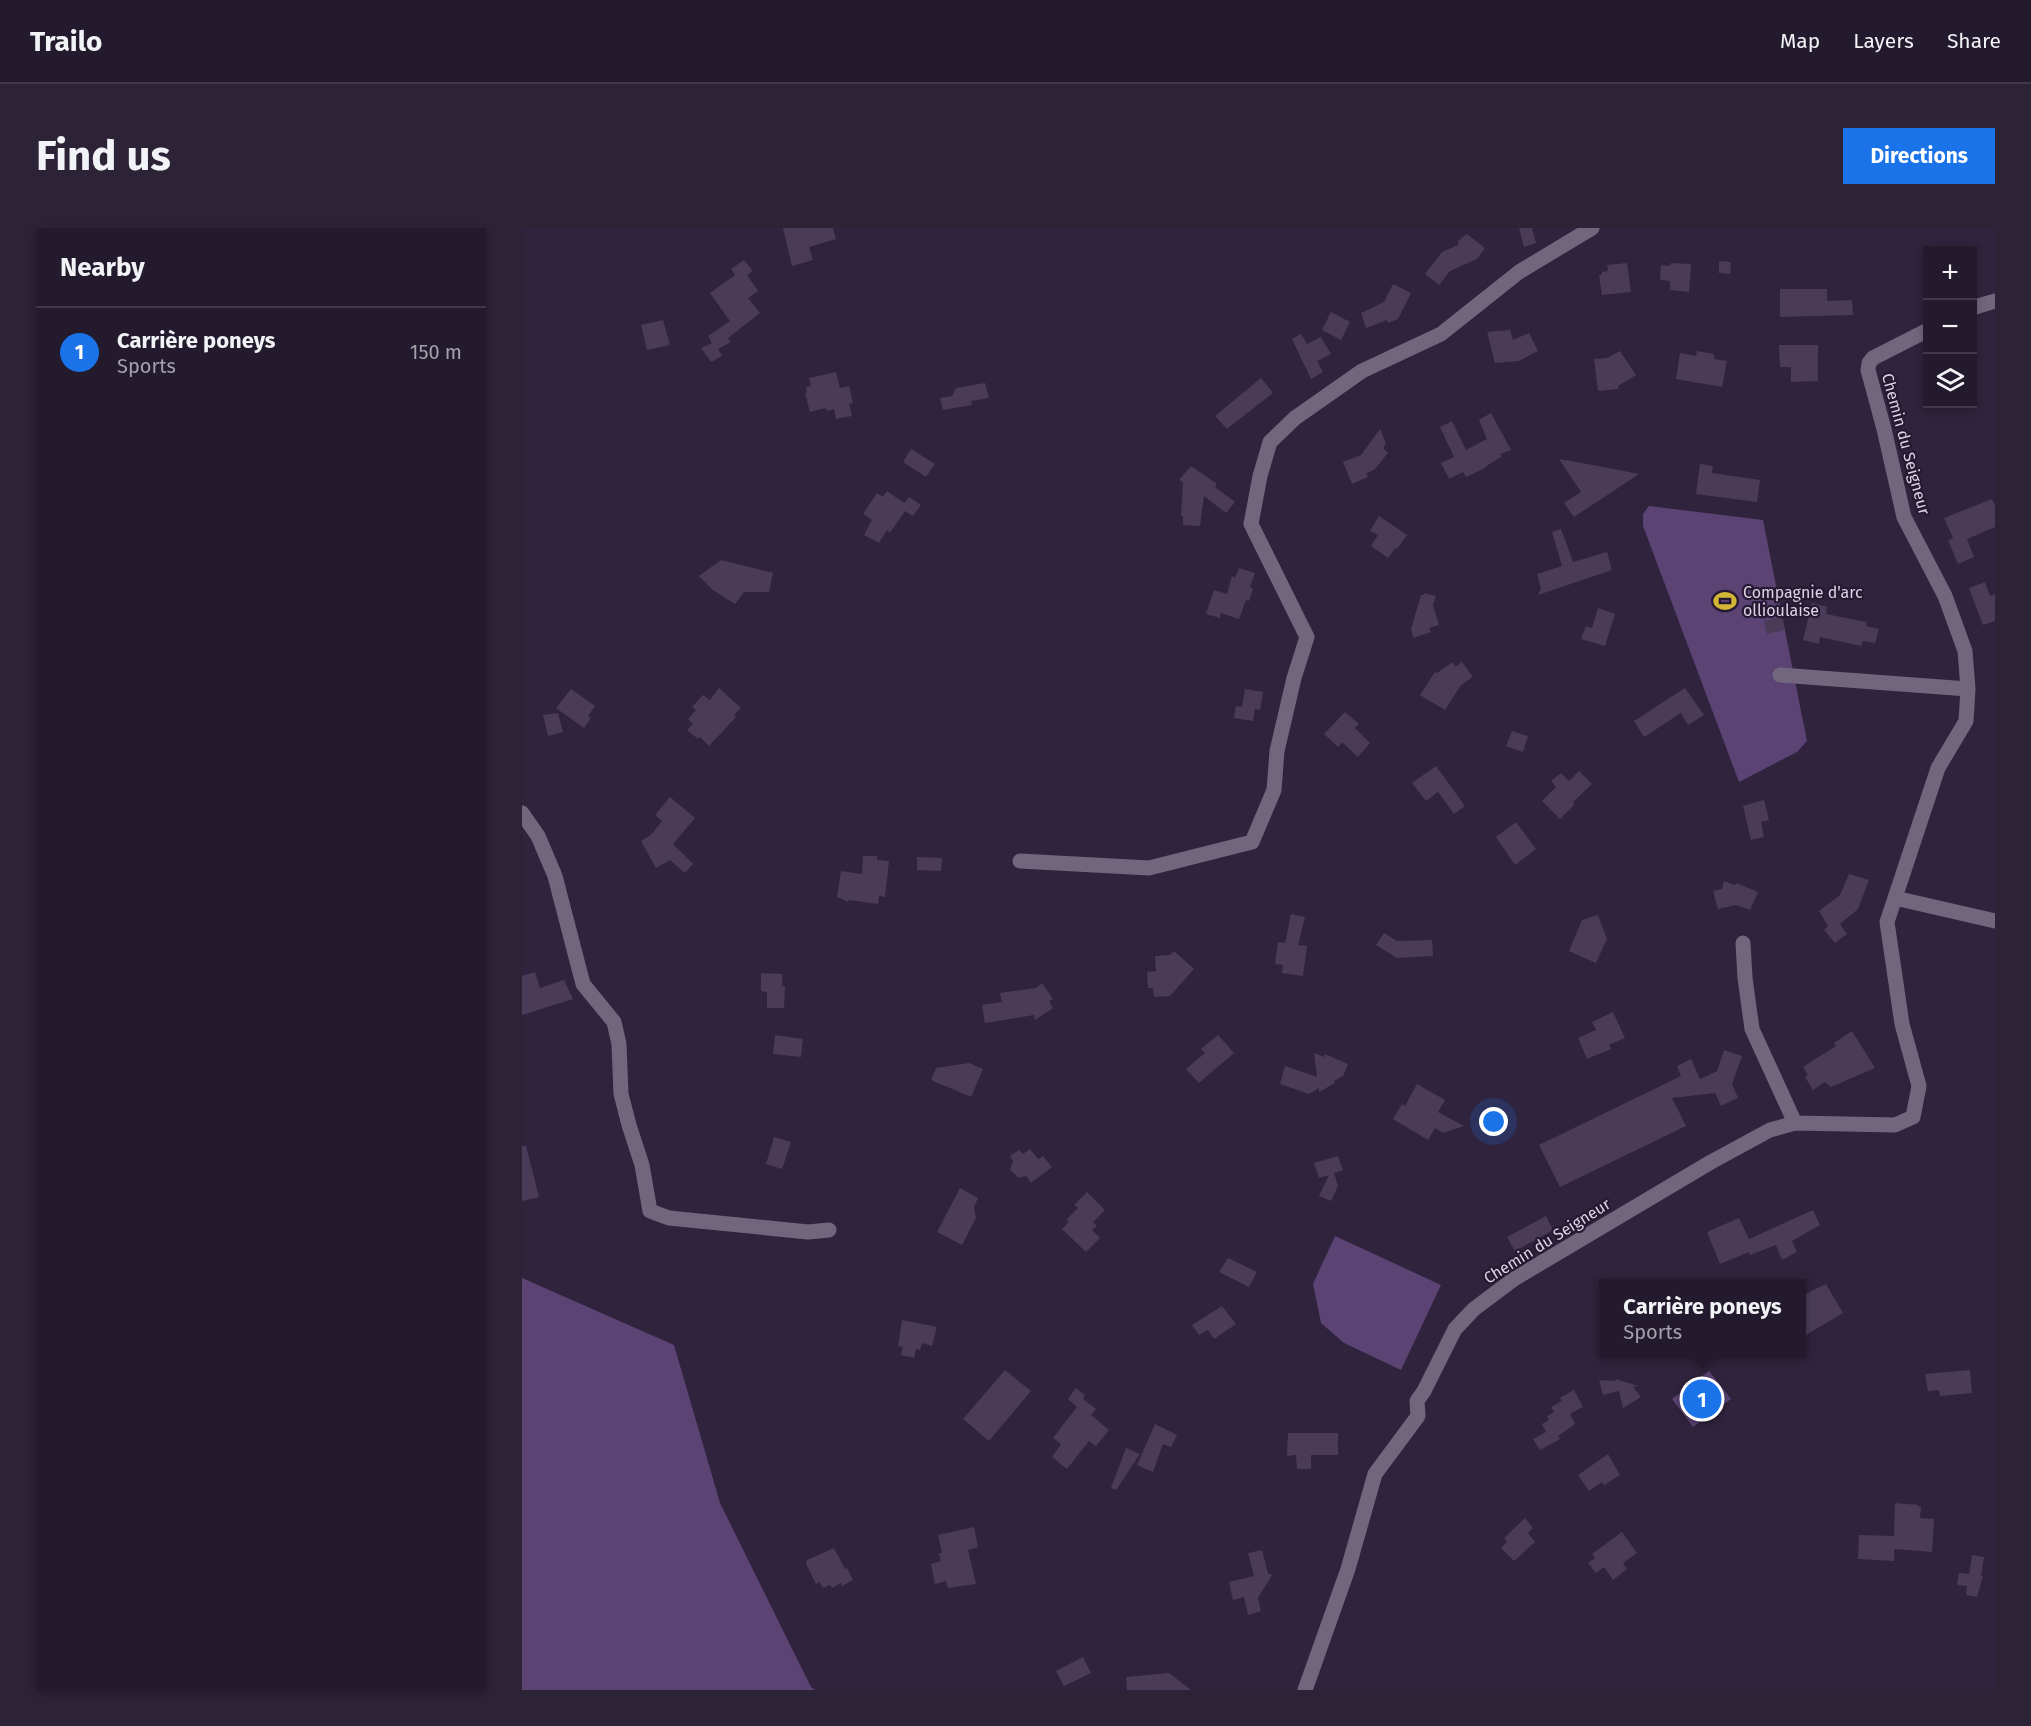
<!DOCTYPE html>
<meta charset="utf-8">
<style>
:root{--surface:#241a2e;--page:#2c2336;--text:#f1f3f6;--muted:#a3a1aa;--line:#41384a;--accent:#1a73e8}
body{margin:0;font-family:"Fira Sans",sans-serif;background:var(--page);color:var(--text)}
.controls{position:absolute;right:18px;top:18px;display:grid;overflow:hidden;border-radius:0px;box-shadow:0 3px 9px #0003}
.controls button{width:54px;height:54px;display:grid;place-items:center;padding:0;border:0;border-bottom:2px solid var(--line);background:var(--surface);color:var(--text);font:30px sans-serif}
.you{position:absolute;left:972px;top:894px;width:21px;height:21px;margin:-15px;border:4px solid #fff;border-radius:50%;background:#1a73e8;box-shadow:0 0 0 9px #1a73e833}
.badge{display:grid;place-items:center;width:39px;height:39px;border-radius:50%;background:var(--accent);color:#fff;font-size:20px;font-weight:700}
.pin{position:absolute;translate:-50% -50%;border:3px solid #fff;box-shadow:0 2px 6px #0006}
.popup{position:absolute;left:1077px;top:1051px;width:207px;height:78px;box-sizing:border-box;display:grid;place-content:center;border-radius:0px;background:var(--surface);filter:drop-shadow(0 2px 4px #0005);font-size:20px;white-space:nowrap;color:var(--muted)}
.popup b{font-size:22px;color:var(--text)}
.popup::after{content:'';position:absolute;left:50%;top:100%;margin-left:-12px;border:12px solid transparent;border-top-color:var(--surface)}
.list{margin:0;padding:0;list-style:none}
h2{display:flex;justify-content:space-between;align-items:center;height:78px;margin:0;padding:0 24px;font-size:26px}
h2 small{font-size:20px;font-weight:400;color:var(--muted)}
.list li{display:grid;grid-template-columns:39px 1fr auto;gap:18px;align-items:center;box-sizing:border-box;height:90px;padding:0 24px;border-top:2px solid var(--line)}
.list b{display:block;font-size:22px;white-space:nowrap}
.list p{margin:0;font-size:20px;white-space:nowrap;color:var(--muted)}
.list em{font-size:20px;font-style:normal;color:var(--muted)}
.icon{flex:none;width:33px;height:33px;fill:none;stroke:currentColor;stroke-width:2;stroke-linecap:round;stroke-linejoin:round}
.map{position:relative;flex:none;width:1473px;height:1462px;overflow:hidden;border-radius:0px}
header{display:flex;align-items:center;gap:36px;box-sizing:border-box;height:84px;padding:0 30px;background:var(--surface);border-bottom:2px solid var(--line)}
header strong{font-size:28px}
nav{display:flex;gap:33px;margin-inline-start:auto;font-size:21px}
.intro{display:flex;align-items:center;justify-content:space-between;box-sizing:border-box;height:144px;padding:0 36px}
h1{margin:0;font-size:42px}
.button{padding:15px 27px;border-radius:0px;background:var(--accent);color:#fff;font-size:21px;font-weight:700}
main{display:flex;gap:36px;padding:0 36px}
aside{flex:1;background:var(--surface);border-radius:0px;box-shadow:0 3px 9px #0003}
.map>svg:first-child{display:block}
</style>
<header>
<strong>Trailo</strong>
<nav><a>Map</a><a>Layers</a><a>Share</a></nav>
</header>
<div class="intro"><h1>Find us</h1><a class="button">Directions</a></div>
<main>
<aside>
<h2>Nearby<small></small></h2>
<ul class="list">
<li><span class="badge">1</span><div><b>Carrière poneys</b><p>Sports</p></div><em>150 m</em></li>
</ul>
</aside>
<div class="map">
<svg width="1473" height="1462" viewBox="0 0 1473 1462">
<rect width="100%" height="100%" fill="#30233d"/>
<path fill="#5b4373" d="M1127,278L1241,292L1285,513L1275,524L1217,554L1121,298V286Z
M813,1008L919,1057L879,1142L822,1115L799,1095L791,1056Z
M0,1050L152,1117L198,1275L289,1459L293,1462H0Z
M1187,1143L1209,1171L1171,1199L1150,1171Z"/>
<path fill="#4a3c58" d="M261,0H311L314,11L287,19L291,32L270,38Z
M997,0H1010L1014,15L1002,19Z
M945,6L963,20L955,31L928,43L917,57L903,46L920,24L936,17V13Z
M222,32L231,43L225,47L236,63L226,70L238,85L206,110L209,114L196,121L200,128L189,134L179,120L190,115L186,108L208,93L188,65L213,47L209,41Z
M1197,33L1209,34L1208,46L1197,45Z
M1105,35L1109,64L1080,67L1077,47H1080V44L1086,43L1085,37Z
M1149,35L1169,36L1167,64L1148,62V53L1138,52L1139,37L1148,38Z
M871,56L889,65L876,91L866,95L865,92L844,100L839,85L862,74Z
M1258,61H1305V73L1330,72L1331,87L1258,89Z
M809,84L828,94L819,112L800,102Z
M141,92L148,117L125,122L119,97Z
M988,102L991,112L1007,105L1016,123L997,133L973,135L965,104Z
M779,106L785,116L799,109L809,126L795,133L801,144L789,151L770,111Z
M1257,117H1296V153L1269,154V139H1258Z
M1098,123L1114,147L1096,158V161L1076,163L1072,131L1085,130Z
M1175,123L1192,126V131L1205,133L1200,159L1154,151L1158,125L1174,128Z
M314,144L318,160L327,158L331,175L327,176L330,188L314,191L312,181L305,183L304,180L288,184L283,165H285L284,159L289,158L287,150Z
M739,150L751,165L705,201L693,188Z
M463,155L467,170L449,173L450,177L421,182L418,170L430,168L434,160Z
M969,185L989,222L978,226L979,229L963,239V240L944,249L941,244L927,251L919,235L932,229L918,199L930,193L944,222L965,211L957,192Z
M858,201L864,215L861,220L866,225L852,242L844,245L846,249L830,256L821,234L839,227Z
M389,221L413,236L404,249L381,234Z
M1037,231L1071,237L1117,246L1052,289L1042,275L1059,264Z
M1178,236L1191,238L1190,245L1238,252L1235,274L1174,266Z
M669,238L695,256L693,259L713,274L704,285L682,268L678,298L661,297V288H659L661,254L657,252Z
M365,263L382,275L387,269L399,277L391,288L383,283L368,305L365,302L357,315L342,307L350,292L341,286L355,265L361,269Z
M1470,271L1473,277V299L1445,311L1452,329L1436,336L1426,312L1431,310L1422,290Z
M857,288L885,307L875,321L873,320L866,330L849,318L856,307L848,303Z
M1039,301L1051,334L1085,324L1090,342L1016,367L1019,360L1015,346L1040,338L1030,304Z
M199,332L251,345L247,364H222L213,376L191,362L177,348Z
M717,340L733,345L728,359L731,361L727,373L724,372L717,391L699,385L698,390L684,386L692,362L705,366L710,348L713,350Z
M1463,354L1468,368L1473,366V393L1461,397L1447,360Z
M902,365L914,368L911,377L917,397L907,400L909,404L891,410L889,401L899,367H902Z
M1290,375L1305,379L1304,386L1344,394V398L1357,401L1353,415L1341,413L1339,418L1298,409L1297,416L1281,412Z
M1076,380L1093,386L1083,418L1059,411L1064,398L1070,400Z
M1260,389L1263,402L1245,406L1242,393Z
M931,434L933,439L940,434L951,449L939,457L923,482L898,467L913,444L915,445Z
M197,460L219,480L212,487L214,489L187,518L178,509L176,511L165,502L171,496L166,491L174,482L170,479L181,467L188,472Z
M1163,460L1182,487L1166,497L1159,485L1122,509L1112,493Z
M49,461L73,478L66,488L69,490L62,500L34,480Z
M723,461L741,464L738,482L733,481L731,493L712,490L714,478L720,479Z
M823,484L837,496L833,500L848,515L836,529L820,514L816,519L802,506Z
M36,485L41,504L26,508L21,487Z
M990,503L1006,508L1001,524L984,518Z
M914,538L943,578L932,586L916,564L904,573L890,555Z
M1057,543L1070,556L1051,574L1052,577L1038,591L1020,573L1034,559L1029,553L1039,545L1047,553Z
M148,569L173,590L151,616L171,636L163,645L148,632L134,640L119,613L129,607L140,593L133,587Z
M1242,572L1247,592L1239,594L1242,609L1229,612L1221,578Z
M994,594L1014,621L993,637L974,609Z
M341,628H355V632L367,633L363,669L357,668L356,676L327,672L326,674L315,669L319,643L340,646Z
M395,629L420,630L419,643L395,642Z
M1327,646L1347,652L1336,681L1318,696L1325,706L1313,715L1302,702L1306,698L1297,683L1318,667Z
M1202,653L1213,657L1214,655L1236,664L1228,682L1214,677L1196,681L1191,663L1200,661Z
M769,686L783,689L776,717L785,718L781,748L760,745L761,737L753,736L756,714L763,715Z
M1076,687L1085,711L1074,735L1047,723L1060,692Z
M862,705L875,713L910,712L911,728L875,730L854,717Z
M652,723L672,741L648,768L632,769L631,760H626L625,744L634,743L633,728L648,727Z
M13,744L18,760L42,752L51,771L0,787V748Z
M239,745L260,746V758H263L262,780H245V764L239,763Z
M520,755L531,771L527,773L531,780L513,792L512,787L463,795L460,777L480,774L478,765L514,760Z
M1091,784L1103,810L1087,817L1089,821L1065,831L1056,810L1074,802L1070,794Z
M1330,803L1353,840L1309,859L1303,854L1291,862L1283,849L1286,847L1281,839L1314,818L1312,815Z
M253,807L281,811L279,829L251,826Z
M696,807L712,825L677,855L664,841L683,825L679,821Z
M1202,822L1220,828L1210,856L1216,870L1199,878L1193,865L1150,870L1164,898L1038,959L1017,917L1159,848L1155,838L1169,831L1178,851L1195,843Z
M792,825L802,829L803,826L826,836L821,848L812,853L813,855L797,864V860L787,866L758,856L763,838L795,849Z
M447,835L461,841L449,869L409,852L414,840Z
M895,856L923,872L916,884L942,898L921,905L913,900L906,912L871,891L880,876L883,878Z
M252,909L269,914L260,941L244,936Z
M0,918H4L17,969L0,973Z
M508,921L516,931L521,928L530,939L509,955L504,948L497,950L488,942L491,933L488,928L497,922L501,926Z
M816,928L821,942L812,945L816,958L809,973L797,968L807,947L797,950L792,935Z
M438,960L456,970L452,979L454,990L440,1017L415,1004Z
M565,964L583,982L571,994L575,998L570,1002L578,1010L564,1024L540,1001L547,994L544,992L556,980L552,977Z
M1291,982L1298,997L1270,1013L1275,1024L1260,1032L1254,1017L1228,1027L1227,1024L1198,1036L1185,1004L1217,990L1227,1011Z
M1024,988L1031,1002L993,1023L985,1009Z
M706,1030L735,1044L727,1059L697,1044Z
M1304,1056L1321,1085L1279,1110V1068Z
M700,1078L714,1096L692,1111L686,1102L677,1107L670,1097Z
M380,1092L415,1099L410,1118L400,1115L398,1122L394,1121L392,1130L379,1127L381,1119L376,1118Z
M483,1142L509,1163L467,1213L441,1191Z
M1448,1142L1450,1165L1418,1168L1417,1162L1406,1163L1403,1146Z
M1093,1151L1117,1158L1111,1159L1119,1169L1101,1180L1097,1163L1081,1167L1077,1152L1094,1153Z
M554,1160L563,1167L561,1171L574,1181L569,1187L587,1202L574,1218L567,1213L545,1241L530,1229L539,1216L531,1210L555,1179L546,1171Z
M1052,1162L1061,1179L1048,1186L1053,1196L1036,1208L1038,1211L1018,1222L1011,1211L1024,1204L1020,1196L1027,1192L1025,1188L1032,1184L1029,1179L1040,1173L1038,1170Z
M633,1196L655,1207L649,1219L641,1216L631,1244L615,1237Z
M766,1205H816V1227H789V1241H775L774,1227L765,1228Z
M604,1220L618,1226L594,1262L589,1260Z
M1086,1226L1098,1247L1082,1257L1080,1254L1067,1263L1056,1247Z
M1373,1275L1396,1277L1397,1279H1399L1398,1290L1412,1291L1410,1324L1372,1321V1333L1336,1331L1337,1307L1372,1308Z
M1003,1290L1011,1300L1006,1305L1013,1314L992,1333L979,1320L985,1314L982,1310Z
M452,1299L456,1319L446,1322L454,1356L426,1360L424,1353L413,1356L409,1336L419,1333L417,1325H420L416,1307Z
M1100,1304L1115,1325L1101,1335L1105,1341L1091,1352L1082,1339L1074,1345L1066,1335L1073,1330L1070,1326Z
M312,1320L323,1341L325,1340L331,1352L320,1358L319,1355L310,1360L308,1357L301,1360L298,1354L294,1356L284,1336L285,1332Z
M740,1322L746,1345L750,1347L736,1370L739,1383L726,1387L722,1369L711,1372L707,1354L732,1348L726,1325Z
M1450,1327L1462,1329L1459,1348H1461L1455,1369L1444,1367L1445,1358L1435,1357L1437,1345L1447,1346Z
M561,1429L569,1445L542,1458L534,1443Z
M647,1445L669,1462H605L604,1449Z"/>
<g fill="none" stroke-linecap="round" stroke-linejoin="round">
<path stroke="#72667f" stroke-width="15" d="M1450,80L1473,73
M1258,447L1446,461
M0,585L16,608L33,648L61,756L92,794L97,816L99,866L107,897L120,937L128,983L147,990L286,1004L307,1002
M498,633L627,640L730,614L752,562L755,523L772,450L785,409L729,296L738,248L748,214L773,190L840,143L919,106L997,44L1070,0
M1373,670L1473,693
M1221,715L1223,750L1230,801L1273,895
M783,1462L826,1341L853,1246L896,1188L895,1173L902,1163L933,1101L952,1081L992,1051L1189,934L1248,902L1273,895L1373,897L1391,889L1397,858L1380,796L1365,694L1416,540L1444,493L1446,461L1443,423L1423,368L1382,289L1362,201L1346,142L1347,135L1351,130L1406,102"/>
</g>
<defs>
<g id="stadium-bare" transform="scale(1.8)"><path d="M0-5a6.5 5 0 1 0 0 10a6.5 5 0 1 0 0-10ZM-3.5-1.8h7v3.6h-7Z" fill="#d2b635" stroke="#261933" stroke-width="2.5" paint-order="stroke"/></g>
</defs>
<g fill-rule="evenodd">
<use href="#stadium-bare" x="1203" y="373"/>
</g>
<g text-anchor="middle" dominant-baseline="central" stroke-width="4.5" stroke-linejoin="round" paint-order="stroke">
<g font-size="16" fill="#ddd5e6" stroke="#261933">
<text transform="translate(1384 216) rotate(75)">Chemin du Seigneur</text>
<text transform="translate(1025 1013) rotate(-32)">Chemin du Seigneur</text>
</g>
<g font-size="16" fill="#ddd5e6" stroke="#261933" text-anchor="start">
<text x="1221" y="364">Compagnie d'arc<tspan x="1221" dy="18">ollioulaise</tspan></text>
</g>
</g>
</svg>
<div class="controls">
<button>+</button>
<button>−</button>
<button><svg class="icon" aria-label="layers" viewBox="0 0 24 24"><path d="M12 4l9 5-9 5-9-5zM3 14l9 5 9-5"/></svg></button>
</div>
<div class="you"></div>
<div class="pin badge" style="left:1180px;top:1171px">1</div>
<div class="popup"><b>Carrière poneys</b>Sports</div>
</div>
</main>
